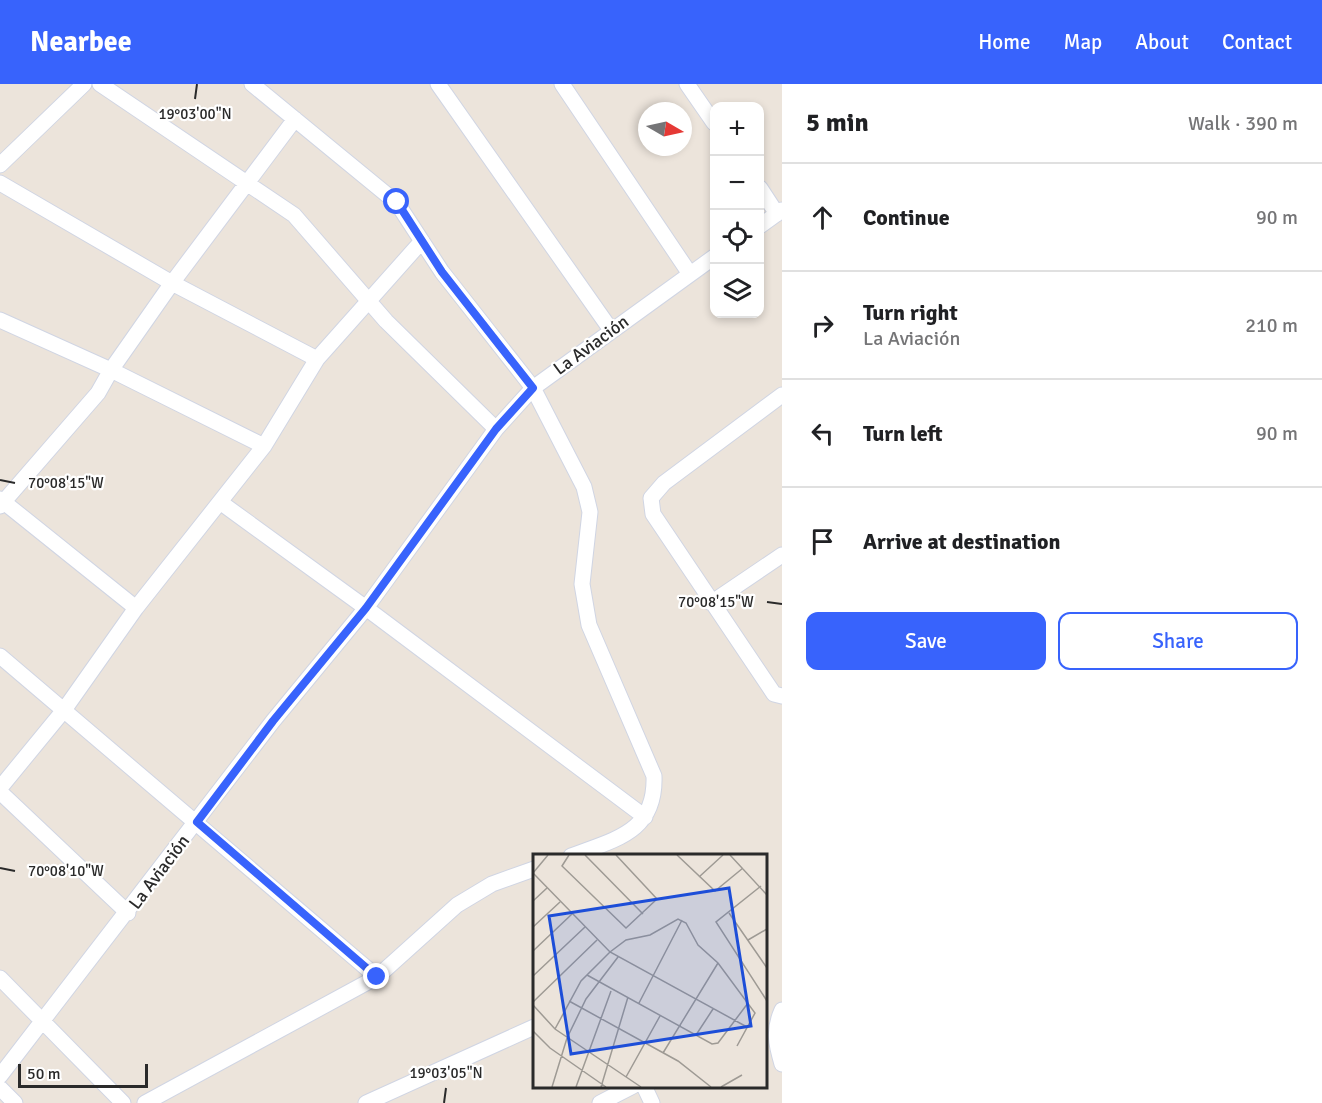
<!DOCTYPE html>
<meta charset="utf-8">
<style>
:root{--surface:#fff;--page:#f6f6f6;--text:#202124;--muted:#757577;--line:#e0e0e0;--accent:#3863fc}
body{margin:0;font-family:Signika,sans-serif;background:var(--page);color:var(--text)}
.controls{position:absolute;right:18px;top:18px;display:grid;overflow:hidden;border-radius:12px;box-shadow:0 3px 9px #0003}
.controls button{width:54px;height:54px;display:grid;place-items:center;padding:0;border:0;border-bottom:2px solid var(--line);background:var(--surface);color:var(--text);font:30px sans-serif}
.compass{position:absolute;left:638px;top:18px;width:54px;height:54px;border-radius:50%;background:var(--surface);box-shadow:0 3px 9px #0003;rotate:99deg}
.scale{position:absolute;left:18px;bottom:15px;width:130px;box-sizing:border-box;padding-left:6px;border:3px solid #2a2a2a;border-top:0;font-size:16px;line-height:21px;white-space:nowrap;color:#2a2a2a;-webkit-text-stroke:4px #fff;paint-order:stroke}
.stop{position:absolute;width:18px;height:18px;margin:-14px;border:4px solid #3863fc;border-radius:50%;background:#fff}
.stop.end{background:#3863fc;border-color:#fff;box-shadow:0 2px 6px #0008}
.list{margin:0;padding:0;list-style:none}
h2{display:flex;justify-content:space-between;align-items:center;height:78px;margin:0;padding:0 24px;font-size:26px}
h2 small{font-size:20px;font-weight:400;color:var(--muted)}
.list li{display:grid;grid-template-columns:39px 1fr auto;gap:18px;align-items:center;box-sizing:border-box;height:108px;padding:0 24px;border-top:2px solid var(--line)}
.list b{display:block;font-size:22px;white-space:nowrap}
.list p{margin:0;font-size:20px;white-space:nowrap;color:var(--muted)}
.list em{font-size:20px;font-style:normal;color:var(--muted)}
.actions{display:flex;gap:12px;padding:18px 24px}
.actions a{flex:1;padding:14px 0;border:2px solid var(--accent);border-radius:12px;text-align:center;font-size:21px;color:var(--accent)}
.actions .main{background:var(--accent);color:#fff}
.icon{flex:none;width:33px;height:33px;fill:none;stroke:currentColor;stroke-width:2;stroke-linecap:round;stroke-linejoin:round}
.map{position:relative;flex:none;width:782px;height:1019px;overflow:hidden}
header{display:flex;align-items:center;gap:36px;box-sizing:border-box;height:84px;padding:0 30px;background:var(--accent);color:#fff}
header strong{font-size:28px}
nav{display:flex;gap:33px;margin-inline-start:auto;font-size:21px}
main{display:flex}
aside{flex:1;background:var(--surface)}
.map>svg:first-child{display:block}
</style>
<header>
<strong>Nearbee</strong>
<nav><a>Home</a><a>Map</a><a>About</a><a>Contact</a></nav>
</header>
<main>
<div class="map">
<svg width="782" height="1019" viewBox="0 0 782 1019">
<rect width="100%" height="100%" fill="#ece4db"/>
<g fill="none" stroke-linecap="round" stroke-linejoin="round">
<g stroke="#d0d5e3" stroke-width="17">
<path id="street" d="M100,0L294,131L386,237L496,345
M252,0L397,119L442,188L533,304L584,403L590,428L582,500L589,541L654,692C656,748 616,755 571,772
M438,0L611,246
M562,0L690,190
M687,0L714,39
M0,81L84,0
M0,99L172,199L317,275
M760,104L777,130
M760,142L782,126
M0,236L111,286L264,362
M782,311L664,399L651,414L653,430L774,610L782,612
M0,415L136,524
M220,418L366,524L645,733
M0,422L98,309L111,286L172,199L295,35
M711,519L782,471
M0,572L377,893
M0,704L64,626L136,524L264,362L317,275L422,157
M0,708L128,829
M0,894L123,1019
M782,926C773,946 776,960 782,980
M0,992L273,637L366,524L496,345L533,304L714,173
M644,1002L652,1019
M0,1004L15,1019
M145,1019L377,893L457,821L492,800L534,785
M366,1019L534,943
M600,1019L633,1002"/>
</g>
<use href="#street" stroke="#fff" stroke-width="15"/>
</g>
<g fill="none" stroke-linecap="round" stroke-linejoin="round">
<path stroke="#3863fc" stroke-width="8" d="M377,893L197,738L273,637L366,524L496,345L533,304L442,188L397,118"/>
</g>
<path fill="none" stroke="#2a2a2a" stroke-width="2" d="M195,15L197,0M0,396L15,399M767,518L782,520M0,784L15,787M444,1019L446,1004"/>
<g text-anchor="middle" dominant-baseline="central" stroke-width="4.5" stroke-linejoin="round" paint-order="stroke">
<g font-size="18" fill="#2a2a2a" stroke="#fff">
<text transform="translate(591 261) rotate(-36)">La Aviación</text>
<text transform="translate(159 788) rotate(-53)">La Aviación</text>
</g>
</g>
<g transform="translate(533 770)">
<rect width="234" height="234" fill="#ece4db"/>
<path fill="none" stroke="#9e9a94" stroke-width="1.5" d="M36,1L29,12L93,74L124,45L83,1M52,1L110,60M144,1L182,37L210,14M197,1L234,41M0,19L77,98L214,173M0,19L15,1M166,23L190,1M228,32L183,68L234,147M0,47L14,34M196,59L234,114M0,73L27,48M215,86L234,75M0,97L39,60M54,121L179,190L185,189L215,149M0,122L52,73M36,147L145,207L178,233M0,148L64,86M106,149L149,66M0,151L22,175L108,233M22,175L48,127L77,98L93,86L117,81L145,65L153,69L165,91L185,109L222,159L204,192M0,177L17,194L73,233M163,181L180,155M130,199L185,109M93,223L127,162M19,233L34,184L53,145L85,103M43,233L78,137M68,233L95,143M188,233L209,221"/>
<path fill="#1d4ed8" fill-opacity="0.15" stroke="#1d4ed8" stroke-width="3" d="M196,34L218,172L38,200L16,62Z"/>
<rect width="234" height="234" fill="none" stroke="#2a2a2a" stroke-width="3"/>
</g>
<g font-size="15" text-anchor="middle" fill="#2a2a2a" stroke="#fff" stroke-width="4.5" stroke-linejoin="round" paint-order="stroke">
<text x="195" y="35">19°03'00"N</text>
<text x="66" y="404">70°08'15"W</text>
<text x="716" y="523">70°08'15"W</text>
<text x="66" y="792">70°08'10"W</text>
<text x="446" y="994">19°03'05"N</text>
</g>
</svg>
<div class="controls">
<button>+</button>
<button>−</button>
<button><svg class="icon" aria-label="locate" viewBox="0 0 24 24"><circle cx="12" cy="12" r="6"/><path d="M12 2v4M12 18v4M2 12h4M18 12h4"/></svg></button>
<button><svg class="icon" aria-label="layers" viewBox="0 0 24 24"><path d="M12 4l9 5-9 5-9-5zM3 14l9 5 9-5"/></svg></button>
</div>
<svg class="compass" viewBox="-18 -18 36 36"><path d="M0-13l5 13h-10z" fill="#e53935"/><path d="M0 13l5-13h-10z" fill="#757577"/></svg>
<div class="scale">50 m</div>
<div class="stop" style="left:397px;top:118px"></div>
<div class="stop end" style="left:377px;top:893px"></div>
</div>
<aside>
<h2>5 min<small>Walk · 390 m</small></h2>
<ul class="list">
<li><svg class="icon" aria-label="ahead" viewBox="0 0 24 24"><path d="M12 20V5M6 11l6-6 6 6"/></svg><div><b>Continue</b></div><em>90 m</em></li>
<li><svg class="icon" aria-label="right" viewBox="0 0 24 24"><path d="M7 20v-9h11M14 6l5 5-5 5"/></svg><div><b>Turn right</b><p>La Aviación</p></div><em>210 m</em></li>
<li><svg class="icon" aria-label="left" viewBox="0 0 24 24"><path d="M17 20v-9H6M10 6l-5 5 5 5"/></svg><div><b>Turn left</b></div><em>90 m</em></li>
<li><svg class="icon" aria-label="arrive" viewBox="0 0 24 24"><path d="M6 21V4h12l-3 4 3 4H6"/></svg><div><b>Arrive at destination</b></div></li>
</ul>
<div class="actions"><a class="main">Save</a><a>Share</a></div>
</aside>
</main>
